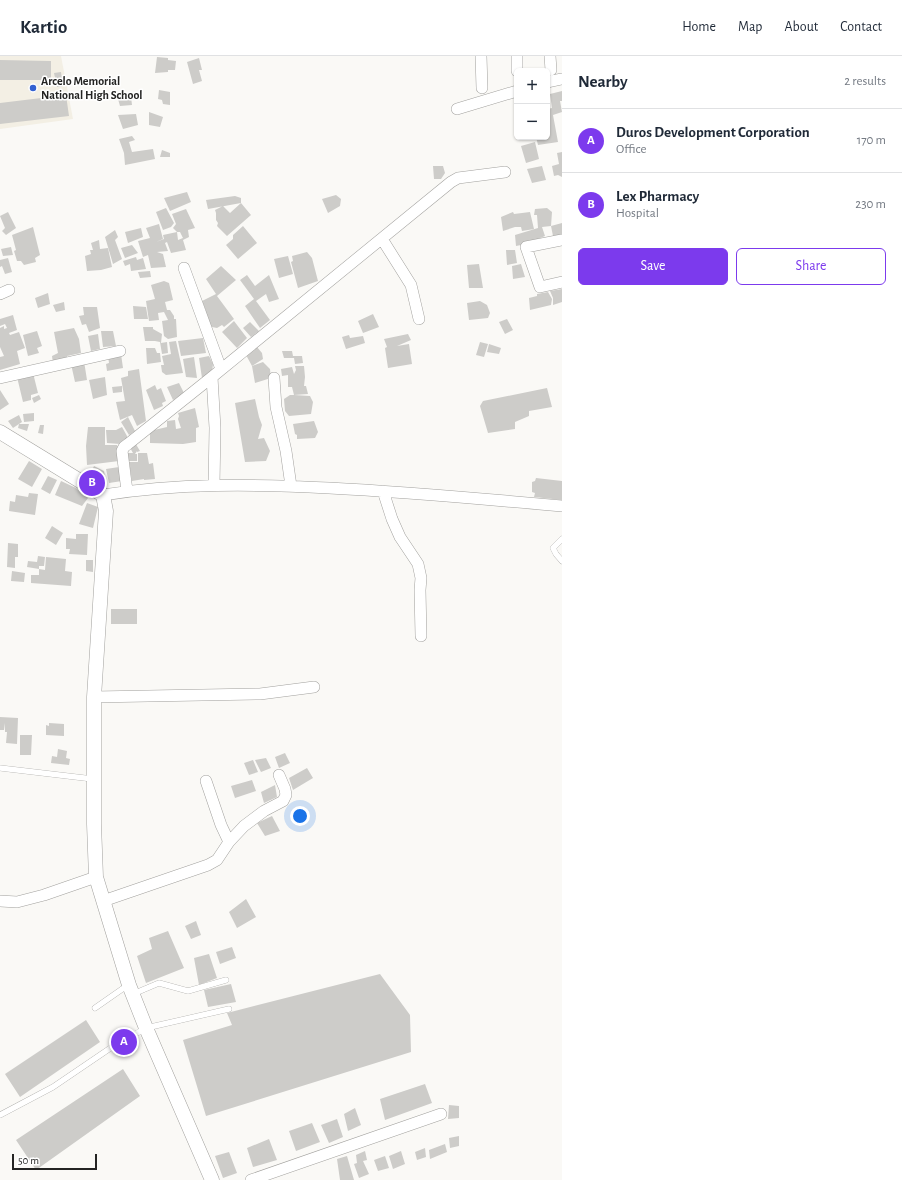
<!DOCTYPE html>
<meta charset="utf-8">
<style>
:root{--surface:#fff;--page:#f6f6f7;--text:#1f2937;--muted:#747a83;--line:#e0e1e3;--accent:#7c3aed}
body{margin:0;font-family:"Alegreya Sans",sans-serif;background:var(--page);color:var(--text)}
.controls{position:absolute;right:12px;top:12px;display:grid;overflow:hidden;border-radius:6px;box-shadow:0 1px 3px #0004}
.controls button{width:36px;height:36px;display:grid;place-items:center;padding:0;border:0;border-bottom:1px solid var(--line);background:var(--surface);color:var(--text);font:20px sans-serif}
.scale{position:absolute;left:12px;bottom:10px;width:85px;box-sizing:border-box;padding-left:4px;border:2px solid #242423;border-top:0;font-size:11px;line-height:14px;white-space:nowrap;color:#242423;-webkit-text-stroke:3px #fff;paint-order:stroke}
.you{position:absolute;left:300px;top:760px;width:14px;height:14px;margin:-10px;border:3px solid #fff;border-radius:50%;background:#1a73e8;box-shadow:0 0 0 6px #1a73e833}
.badge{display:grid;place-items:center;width:26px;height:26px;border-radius:50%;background:var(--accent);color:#fff;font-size:13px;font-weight:700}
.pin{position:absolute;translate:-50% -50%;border:2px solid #fff;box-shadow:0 1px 4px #0006}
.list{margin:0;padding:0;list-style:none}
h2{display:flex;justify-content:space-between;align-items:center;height:52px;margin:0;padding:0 16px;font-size:17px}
h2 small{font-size:13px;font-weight:400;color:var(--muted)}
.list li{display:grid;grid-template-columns:26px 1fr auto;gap:12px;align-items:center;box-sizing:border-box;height:64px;padding:0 16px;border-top:1px solid var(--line)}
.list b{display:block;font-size:15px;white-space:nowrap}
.list p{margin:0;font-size:13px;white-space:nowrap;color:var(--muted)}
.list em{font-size:13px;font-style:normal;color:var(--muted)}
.actions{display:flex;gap:8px;padding:12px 16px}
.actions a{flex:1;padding:9px 0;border:1px solid var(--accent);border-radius:6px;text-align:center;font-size:14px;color:var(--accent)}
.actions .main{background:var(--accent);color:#fff}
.map{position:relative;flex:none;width:562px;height:1124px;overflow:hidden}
header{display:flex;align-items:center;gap:24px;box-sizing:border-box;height:56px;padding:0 20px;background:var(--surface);border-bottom:1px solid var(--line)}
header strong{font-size:19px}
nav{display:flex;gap:22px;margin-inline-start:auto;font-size:14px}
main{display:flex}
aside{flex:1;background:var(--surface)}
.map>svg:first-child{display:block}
</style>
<header>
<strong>Kartio</strong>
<nav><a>Home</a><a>Map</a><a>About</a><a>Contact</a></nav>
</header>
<main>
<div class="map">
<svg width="562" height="1124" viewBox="0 0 562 1124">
<rect width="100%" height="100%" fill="#faf9f6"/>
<path fill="#f3efe4" d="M0,0H61L73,63L0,73Z"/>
<path fill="#cdccc9" d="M157,1L168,2V4L176,5L175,14H168V16L155,17Z
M199,2L202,14H199L202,25L193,28L187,6Z
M0,4L51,5V24H0Z
M61,16L63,30L57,31L54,17Z
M159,34L170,36V49L163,48L162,44L158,43Z
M562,35V45H560L562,56L553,59L558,86L538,89L536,81H547V53L552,52L550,38Z
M66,39L69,60L0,68V47Z
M131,41L132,49L120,50L118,43Z
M149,56L163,61L160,71L149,69Z
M136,58L138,69L123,73L118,59Z
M132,80L135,84L129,86L132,96L153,93L155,103L125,109L124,97L119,83Z
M535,86L539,103L526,107L521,90Z
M162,94L170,97V101H160Z
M562,96V121L558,119L554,120L552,110L559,108L557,97Z
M433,110H443L445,117L441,123H434Z
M542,110L546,124L532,127L527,113Z
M187,136L191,146L170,155L164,142Z
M336,139L341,143L340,150L328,157L322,143Z
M235,140L241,142V147L208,153L206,144Z
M241,147L251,159L227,180L217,170L218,167L216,164V157L215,154L223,150L230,157Z
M166,152L174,167L171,171L163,174L156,156Z
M547,152L552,156L551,170L542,171L545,180L526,188L516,190L515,179L538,172L537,159H534L535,153Z
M186,153L195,172L188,174L189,181L183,184L186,194L171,197L167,186L165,187L168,195L157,196L163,198L166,211L151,212L148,199L143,201L138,185L150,182L146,172L159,168L163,183L156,186L164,183L163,179L177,176L178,184L183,182L180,176H177L173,172L176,168L172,158Z
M8,156L16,172L6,179L2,175L5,172L0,160Z
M513,156L514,158L530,156L534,173L522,175L521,171H515L503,175L501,161Z
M562,167V179L553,180L551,170Z
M243,170L257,187L238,203L226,189L233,183V179Z
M33,171L40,199L35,202L36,206L24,209L21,205H17L14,195L16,194L12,179Z
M141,172L143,181L128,187L125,176Z
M115,174L118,181L115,184L122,203L113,208L105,181Z
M99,184L100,193L108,192L112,211L101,214L87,215L85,200L91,198L90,194H93L91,187Z
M132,189L138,197L125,202L121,192Z
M11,191L13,199L3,200L1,193Z
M506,194H515L517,207L507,209Z
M307,196L312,202L318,225L298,232L291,206L293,205L292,200Z
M288,200L293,218L279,222L274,203Z
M136,201L137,204L143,202L146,213L131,215L130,208L125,210L123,205Z
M8,202L12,216L5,218L2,210L0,211V204Z
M479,208L483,232H469L467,209Z
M521,208L525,221L513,223L512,210Z
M221,210L236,224L217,240L234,263L224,271L222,269L217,272L212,271L203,258L206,255L202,245L216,238L206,223Z
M150,215L151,221L140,222L138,216Z
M247,219L255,230L269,219L279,243L269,246L266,238L256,245L270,264L260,272L245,250L254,243L240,224Z
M164,225L169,227L173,244L165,246L167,254H170L174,260V263H176L177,281L168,283L164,280L162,265L168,264L164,256L158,257L159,264L149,265L146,245L155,243L151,229Z
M562,233V246L553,249V242L550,235Z
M548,236L552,243L551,249L530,254L529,242L537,240V238Z
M48,237L50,248L38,252L35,242Z
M480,245L487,249L490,257L488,262L469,264L467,247Z
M64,246L65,254L56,256L53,249Z
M133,250L146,251L148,263H134Z
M83,251H97L100,272L89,276L86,268L82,269L79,260L84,259Z
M373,258L379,271L363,277L358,265Z
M13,259L17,274L9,277L10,279L19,276L25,292L17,295L20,308L0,314V301L4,300L0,291V272L4,270V273L7,272L5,268L0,270V263Z
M507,263L513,274L505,278L499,266Z
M234,265L247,282L237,292L222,276Z
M250,266L259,275L251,281L243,272Z
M143,271H153V273L162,278L161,287L167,286L168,297L162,298L160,286L155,285H145Z
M74,272L79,283L81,297L67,300V305L53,308L52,300L58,297L54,276Z
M37,275L42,290L37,292L39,297L28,300L23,279Z
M101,275H113L116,290L103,291Z
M98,278L100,293L91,295L88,280Z
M408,278L411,284L397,290L409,288L412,308L388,312L385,292L387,291L384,283Z
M349,279L350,282L363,280L365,287L346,293L342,281Z
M203,282L206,297L181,300L178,285Z
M176,285L183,317L166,319L162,316L161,309H164L162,300L171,298L169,286Z
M480,286L488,288L484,301L476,299Z
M489,288L501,292L499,298L487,296Z
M257,291L262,297L263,303L252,310L263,306L270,313L271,322L255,327L252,310L246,299Z
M146,292H155L157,297H160L161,306L147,308Z
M282,295H292L293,300H302L303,307L295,308L294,302H284Z
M121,298L123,312L107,315L106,308L109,307L108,300Z
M209,300L213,308L212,317L202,322L199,302Z
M194,301L197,322L186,321L183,303Z
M84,305L87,324L75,326L71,308Z
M295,310H304L305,321L304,330H306L308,338L294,339L310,340L313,346L311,358L289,360L285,355L284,343L290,339H294L292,331H288V319L282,320L281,313L292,311L294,318L296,314Z
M139,313L146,365L137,370L132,359L120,364L116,346L125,345L121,322L128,320V315Z
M33,317L38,337L31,339V344L23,346L17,321Z
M105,321L107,339L93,343L89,324Z
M179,327L184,337L173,344L167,331Z
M155,329L157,334L161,332L166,345L162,347L163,350L154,354L146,334Z
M122,330V336L113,337L112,331Z
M547,332L552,351L529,355V360L515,366V373L488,377L480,350L483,345Z
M0,334L9,348L0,354Z
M39,339L41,343L34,347L32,342Z
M255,343L259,361L262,369L258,383L264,382L270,395L266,405L245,406L235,347Z
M195,352L199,371L196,372V386L183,388L150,387V375L167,371V365L175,364L176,373L181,372L178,363L179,360L178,357Z
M34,357V365L24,366L23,358Z
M19,359L22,366L19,368H29L27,375L18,372L19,368L13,372L8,365Z
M128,361L135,375L129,379L121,366Z
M314,365L318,376L315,382L297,383V379L295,378L293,368Z
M40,369H44L43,378L38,377Z
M88,371H105V389H117L119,394V405L87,409L86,390Z
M122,371L127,380V384L120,388L107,387L106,374H116Z
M134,385L140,395L137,396V395L135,398H137V405H127L128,397H133L129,390Z
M138,397H147L149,408L153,407L155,423L144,424V423L132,425L129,406H138Z
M29,405L42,413L32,431L18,423Z
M94,410L104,415L105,420L104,428L89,421Z
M119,411L122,425L109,427L106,413Z
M48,420L57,424L50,438L41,433Z
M536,422L562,425V444L534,441L535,437L532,436V426L535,425Z
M61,425L76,432L88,442L82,450L55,439Z
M29,437L38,438L35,459L9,455L10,445L15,446L16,439L28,441Z
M87,447L98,451L93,472L79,468Z
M52,470L63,477L56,489L45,482Z
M76,478H88L87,499L69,498L70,493H66V482L76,483Z
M8,487L18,488V501H15V512L7,511Z
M38,500L45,501L44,510H39V513L27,511L28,505L37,506Z
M46,501L66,503L65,515L72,516L71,530L31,527V519H39V513L45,514Z
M86,504H93V516L86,515Z
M12,515L25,517L24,526L11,525Z
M111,553H137V568H111Z
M0,661L18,662L17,688L6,687L7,676H5V667L4,674H0Z
M49,667L64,668V680L46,679V669L49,670Z
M20,679H32L31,699H20Z
M58,693L67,695L66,702L70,703L69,709L51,707L52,700L57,701Z
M285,697L290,707L279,712L275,701Z
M266,702L271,712L261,716L255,704Z
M253,704L258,716L249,719L244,707Z
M307,712L313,722L293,734L289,722Z
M252,724L256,735L235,742L231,730Z
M275,729L277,741L264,747L261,736Z
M272,760L280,775L265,780L257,767Z
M246,843L256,861L237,872L229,856Z
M196,865L201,879L191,883L185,870Z
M168,875L184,912L146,927L137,900L152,893L149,882Z
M232,891L236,902L220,908L216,896Z
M209,898L217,922L199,929L194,902Z
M380,918L410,959L411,996L206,1060L183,984L232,969L227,957Z
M231,928L236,946L208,951L204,934Z
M86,964L100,986L20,1041L5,1018Z
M123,1013L140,1040L36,1114L16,1084Z
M425,1028L432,1047L385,1064L380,1043Z
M449,1049L459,1050V1062L448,1063Z
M355,1052L361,1069L348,1075L344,1058Z
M337,1063L343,1081L329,1087L321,1069Z
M312,1067L320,1086L296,1095L289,1075Z
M459,1080V1090L450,1092L449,1082Z
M269,1083L277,1104L253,1111L247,1092Z
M445,1088L447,1096L430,1103L429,1094Z
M425,1092L426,1101L417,1104L415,1096Z
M365,1095L367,1104L363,1105L369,1118L359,1122L354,1108L357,1107L356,1099Z
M401,1095L405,1108L393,1113L389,1100Z
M229,1096L237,1117L223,1122L215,1100Z
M347,1100L354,1124H340L337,1103Z
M385,1100L389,1112L378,1115L374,1104Z"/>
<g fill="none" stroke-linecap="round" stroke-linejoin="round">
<g stroke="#a2a19e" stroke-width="6">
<path id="service" d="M562,483L553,492L556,498L562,505
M0,712L93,723
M133,938L159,927L188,935L226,924
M95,952L128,929
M0,1059L53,1031L109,993L146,972L229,953"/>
</g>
<g stroke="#a2a19e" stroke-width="12">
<path id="minor" d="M481,0L482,32
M517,0V15
M550,0L551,14
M547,26L562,23
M457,53L517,35
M382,183L411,229L419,263
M562,184L526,191L540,231L562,226
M184,212L221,313
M0,238L9,234
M212,321L215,372L214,429
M0,322L120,295
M274,322L276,351L286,395L291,430
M127,435L122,395L124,391L128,388L212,321L451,126L458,122L505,116
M383,435L392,463L400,481L418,508L421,522L420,534L421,580
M103,439C178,427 254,428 329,432C407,436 485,443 562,450
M94,641L260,638L314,631
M206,725L221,769L229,786
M0,845L17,846L44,839L96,821
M103,845L208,809L217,804L229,786L244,770L264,755L283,745L286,739L285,733L279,719
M251,1124L441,1058"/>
</g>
<g stroke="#a2a19e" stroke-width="15">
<path id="tertiary" d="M0,376L103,439L106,455L94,641V768L96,821L129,929L146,972L212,1124"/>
</g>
<use href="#service" stroke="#fff" stroke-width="5.5"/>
<use href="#minor" stroke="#fff" stroke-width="11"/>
<use href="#tertiary" stroke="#fff" stroke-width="14"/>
</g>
<circle fill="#3361d1" stroke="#fff" stroke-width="1.5" cx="33" cy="32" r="4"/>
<g text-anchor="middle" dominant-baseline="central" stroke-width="3" stroke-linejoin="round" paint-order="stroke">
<g font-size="12" font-weight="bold" fill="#242423" stroke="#fff" text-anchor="start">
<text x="41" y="25">Arcelo Memorial<tspan x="41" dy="14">National High School</tspan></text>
</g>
</g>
</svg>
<div class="controls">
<button>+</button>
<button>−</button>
</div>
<div class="scale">50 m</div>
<div class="you"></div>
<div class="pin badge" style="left:124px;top:986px">A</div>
<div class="pin badge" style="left:92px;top:427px">B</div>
</div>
<aside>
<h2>Nearby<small>2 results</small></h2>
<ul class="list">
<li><span class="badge">A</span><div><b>Duros Development Corporation</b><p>Office</p></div><em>170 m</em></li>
<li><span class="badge">B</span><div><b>Lex Pharmacy</b><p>Hospital</p></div><em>230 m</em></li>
</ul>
<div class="actions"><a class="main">Save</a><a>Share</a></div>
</aside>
</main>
